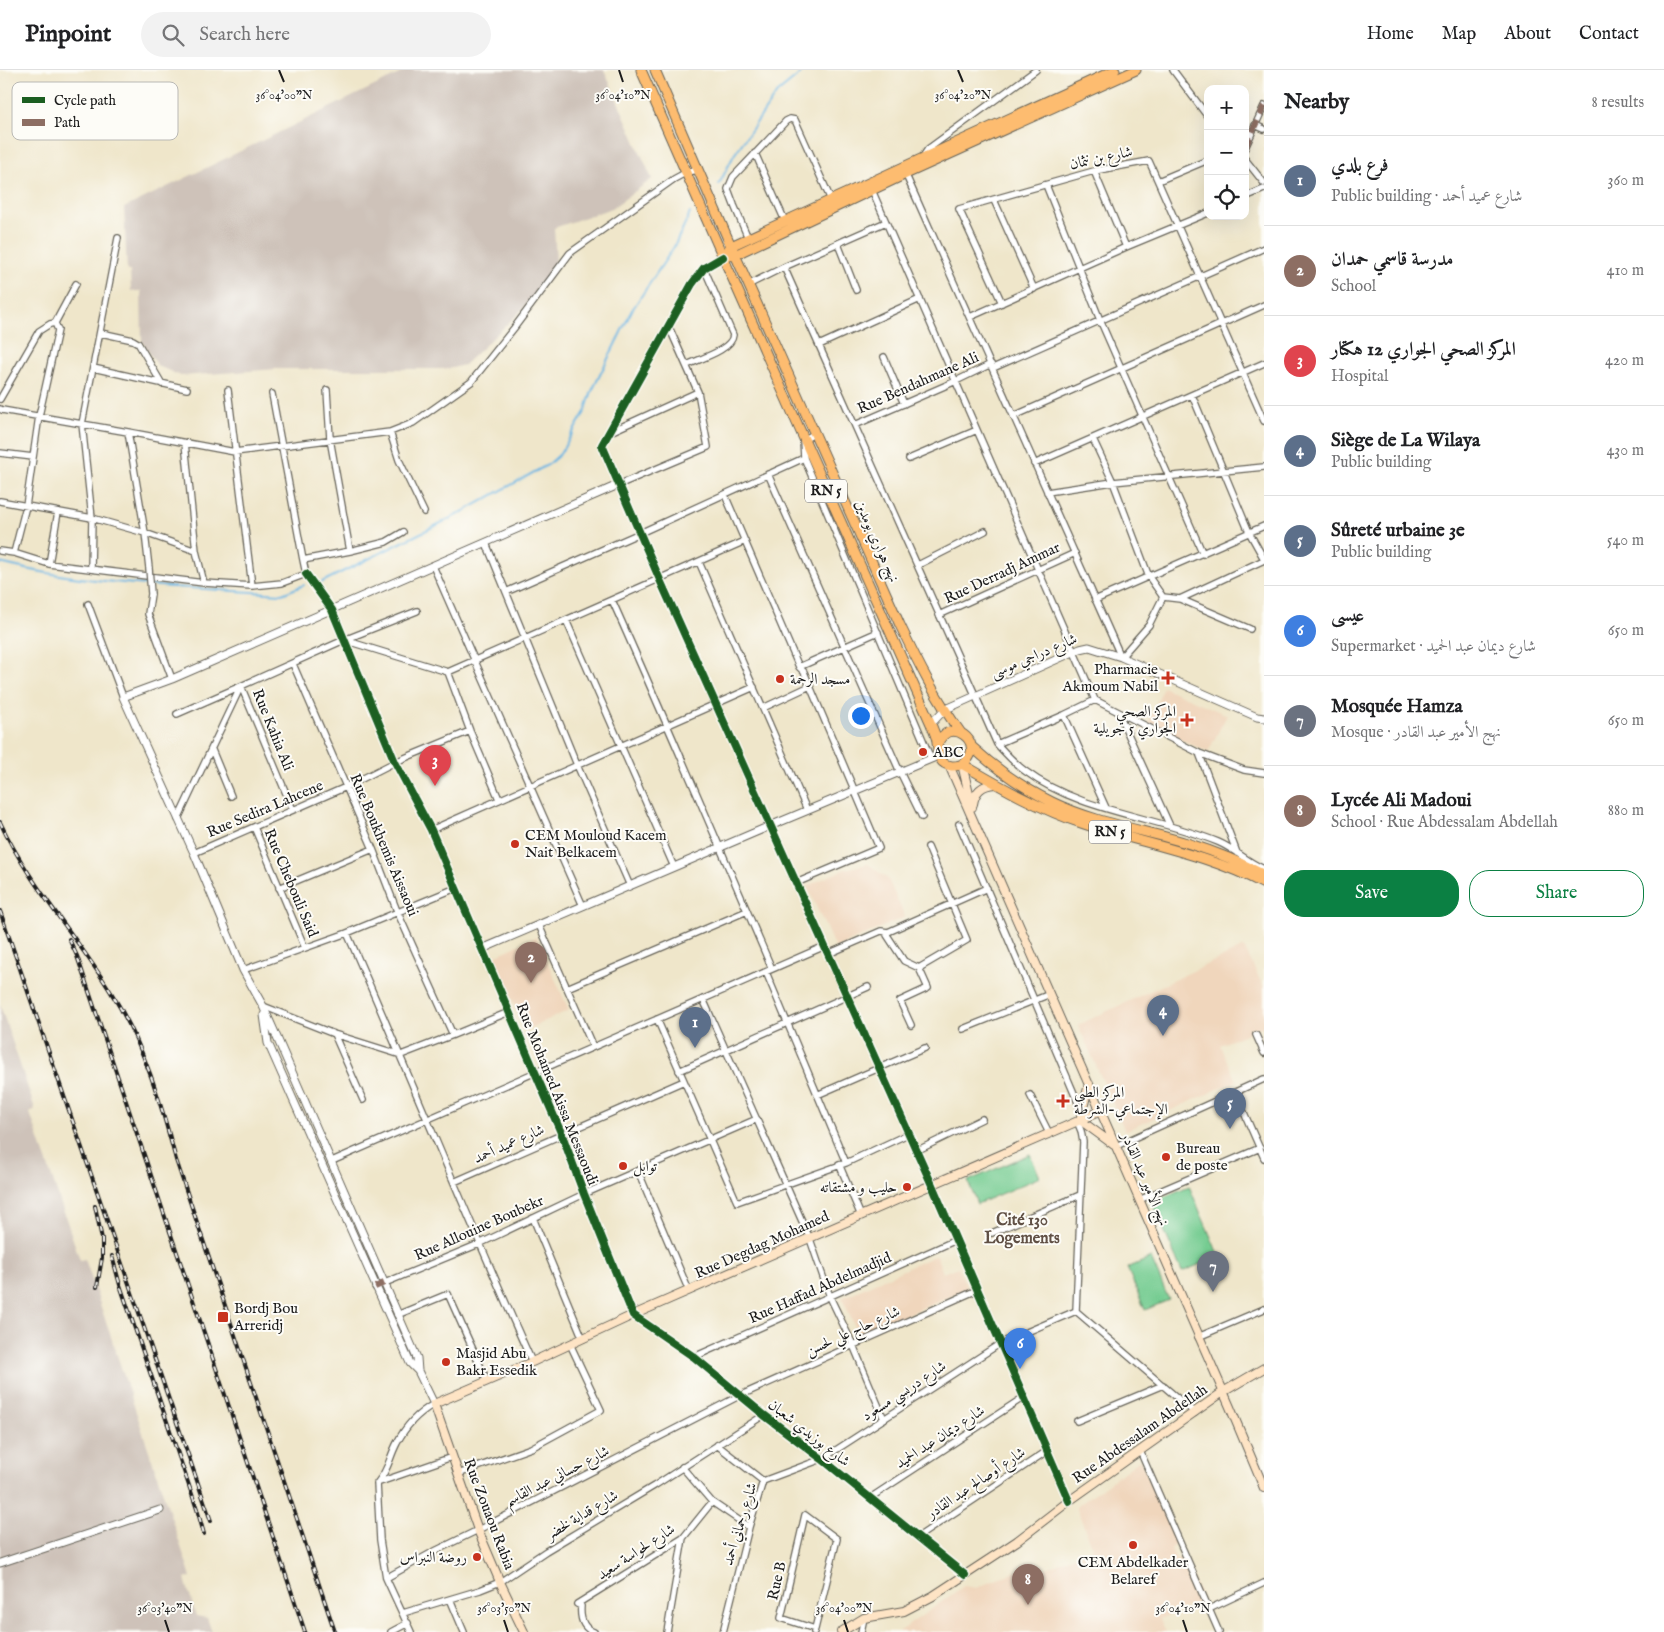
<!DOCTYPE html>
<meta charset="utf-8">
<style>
:root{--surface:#fff;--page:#f2f2f2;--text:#202124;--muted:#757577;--line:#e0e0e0;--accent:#0b8043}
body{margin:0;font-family:"IM FELL English",Amiri,serif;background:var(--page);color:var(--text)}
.controls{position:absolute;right:15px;top:15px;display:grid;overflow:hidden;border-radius:10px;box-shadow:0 5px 20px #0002}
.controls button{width:45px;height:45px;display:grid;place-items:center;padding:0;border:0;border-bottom:1px solid var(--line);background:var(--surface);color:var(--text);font:25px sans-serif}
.you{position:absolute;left:860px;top:645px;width:18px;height:18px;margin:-12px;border:4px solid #fff;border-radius:50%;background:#1a73e8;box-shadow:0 0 0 8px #1a73e833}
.badge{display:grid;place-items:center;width:32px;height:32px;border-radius:50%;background:var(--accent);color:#fff;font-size:16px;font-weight:700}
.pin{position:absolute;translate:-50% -41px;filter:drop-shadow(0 1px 2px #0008)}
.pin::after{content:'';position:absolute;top:26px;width:18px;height:15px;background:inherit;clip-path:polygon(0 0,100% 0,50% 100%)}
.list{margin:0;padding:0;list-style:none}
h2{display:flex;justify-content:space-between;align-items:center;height:65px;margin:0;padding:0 20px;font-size:21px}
h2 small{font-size:16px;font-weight:400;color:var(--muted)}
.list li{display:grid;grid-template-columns:32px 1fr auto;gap:15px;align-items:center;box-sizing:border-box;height:90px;padding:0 20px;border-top:1px solid var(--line)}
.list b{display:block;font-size:19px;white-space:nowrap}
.list p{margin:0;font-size:16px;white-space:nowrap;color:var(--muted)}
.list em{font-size:16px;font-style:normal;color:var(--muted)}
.actions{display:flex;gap:10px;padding:15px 20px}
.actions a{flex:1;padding:11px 0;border:1px solid var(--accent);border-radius:20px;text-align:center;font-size:18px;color:var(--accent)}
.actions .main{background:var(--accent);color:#fff}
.icon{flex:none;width:28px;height:28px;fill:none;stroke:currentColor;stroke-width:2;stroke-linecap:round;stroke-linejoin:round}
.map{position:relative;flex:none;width:1264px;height:1562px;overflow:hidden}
header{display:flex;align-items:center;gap:30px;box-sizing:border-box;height:70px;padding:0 25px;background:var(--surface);border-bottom:1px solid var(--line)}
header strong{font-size:24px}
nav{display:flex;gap:28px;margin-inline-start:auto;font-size:18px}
.search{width:350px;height:45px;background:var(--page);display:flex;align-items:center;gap:12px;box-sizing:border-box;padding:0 18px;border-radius:28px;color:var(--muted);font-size:19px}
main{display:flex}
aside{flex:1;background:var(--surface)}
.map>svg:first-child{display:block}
</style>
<header>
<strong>Pinpoint</strong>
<div class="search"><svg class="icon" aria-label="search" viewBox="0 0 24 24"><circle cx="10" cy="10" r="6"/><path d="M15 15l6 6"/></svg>Search here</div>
<nav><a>Home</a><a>Map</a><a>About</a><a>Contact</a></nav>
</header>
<main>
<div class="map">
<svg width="1264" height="1562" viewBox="0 0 1264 1562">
<rect width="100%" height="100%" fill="#fdfcf7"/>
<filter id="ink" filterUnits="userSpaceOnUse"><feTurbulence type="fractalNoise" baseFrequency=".02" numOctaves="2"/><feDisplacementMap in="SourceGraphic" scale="10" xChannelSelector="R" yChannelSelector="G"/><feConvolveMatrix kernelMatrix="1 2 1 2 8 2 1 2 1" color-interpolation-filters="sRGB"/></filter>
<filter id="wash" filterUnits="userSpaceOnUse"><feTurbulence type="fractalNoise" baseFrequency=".0096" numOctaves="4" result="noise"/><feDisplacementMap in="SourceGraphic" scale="20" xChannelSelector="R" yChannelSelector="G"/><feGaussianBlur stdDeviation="1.12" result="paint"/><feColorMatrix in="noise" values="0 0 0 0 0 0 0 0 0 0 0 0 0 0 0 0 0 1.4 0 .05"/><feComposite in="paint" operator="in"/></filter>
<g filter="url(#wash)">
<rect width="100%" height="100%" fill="#efe6ca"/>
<path fill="#f0d6bc" d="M1163,617L1227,645L1208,682L1148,654Z
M868,794L888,809L905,847L835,878L807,816L845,799Z
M536,867L569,940L526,960L493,887Z
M1244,877L1264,918V956L1220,975L1236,1011L1125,1061L1078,955Z
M936,1185L943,1203L958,1197L967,1219L859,1265L842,1228Z
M1140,1390L1177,1472L1171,1479L1176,1490L1184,1488L1202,1530L1160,1549L1166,1562H899L964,1516L976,1518L1024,1498L1033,1504L1093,1478L1076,1437Z"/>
<path fill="#cec2b9" d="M407,0H604L652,109L612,138L554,158L556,192L553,204L520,242L464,295L448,299H276L181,306L158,296L142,272L141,221H131L130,201H127L124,138Z
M0,935L35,1039L30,1043L80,1190L85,1189L191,1507L185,1509L196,1546L207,1548L212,1562H0Z"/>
<path fill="#75cc91" stroke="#487456" d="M1030,1084L1040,1107L977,1134L968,1111Z
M1189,1116L1219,1186L1182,1202L1152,1132Z
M1151,1188L1169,1230L1145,1240L1127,1198Z"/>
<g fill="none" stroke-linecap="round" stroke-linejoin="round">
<path stroke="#6ab5e3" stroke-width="2" d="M719,114L734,85L777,23L805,0
M0,493C91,516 189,517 282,524L304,515
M320,513L455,446L549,394L560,384L585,342L592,321L632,240L674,177L690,143"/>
</g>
</g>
<g filter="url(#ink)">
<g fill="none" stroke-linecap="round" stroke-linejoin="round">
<g stroke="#666359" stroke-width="8">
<path id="minor" d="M1173,0L1208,47
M1255,55L1264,59
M1245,78L1264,36
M755,83L785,151
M922,88L928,79L1036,0
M1245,89L1264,113
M1094,101L1126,177
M905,103L1121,587L1149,555L1163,527L1149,507L1113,412L1093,369
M1158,111L1208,90
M1046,115L1100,250L1203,484
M872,120L1095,630L1199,683L1244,700L1264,703
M1245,127L1264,119
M994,130L1034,219
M748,168L734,135L728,119L733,107L786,51L790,49L795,50L831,130
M838,174L856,220
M784,197L886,152
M748,215L784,197L997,674C1006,684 1014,693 1025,701C1078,741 1157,747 1218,772C1235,779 1247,792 1264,799
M1002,233L959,139L1094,101L1149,91L1264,351
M970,247L1126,177L1208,143
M55,253L76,214
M101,263L133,270L138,273L162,314
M819,275L920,229
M884,287L904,334
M687,295C699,289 732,280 733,265L704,198
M93,298L187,319
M993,298L1264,178
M228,320L252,516
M327,320L330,369L350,481
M272,324L303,490
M1192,325L1249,462L1264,489
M0,329L39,261L50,254L55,253L58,260L39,346L26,436L14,483
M0,339L2,340L82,354L118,168
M1014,346L1264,235
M855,355L956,311L991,294
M390,362L399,390L424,442
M610,362L698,322
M185,373L196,481L204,513
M0,383L33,387
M804,388L803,370L814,364
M909,389L977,360
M1034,394L1264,293
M768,404L900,702L922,747
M618,415L708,377L698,322L669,257
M1047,422L1113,412L1264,397
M725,425L799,597L804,602L879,778L796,813
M0,431L92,448L145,463L196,481
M486,473L577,695L630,816
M0,481L14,483L49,494L204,513L252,516L282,513L306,504L303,490L350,481L386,472L403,462
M699,492L807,740
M49,494L58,442
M918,495L985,461
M433,496L583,836
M149,498L145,463L128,362L235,382L390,362L413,353L471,312L514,258L570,183L674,109L687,102L699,100
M91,499L92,448L82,354L128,362
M306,504L332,540
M506,522L640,463L804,388L931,689
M151,524L148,544L172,609
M1163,527L1180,529L1250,559
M1180,529L1264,490
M612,530C667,653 719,776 772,899
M1095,530L1264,456
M88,534L123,627
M939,545L1075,483
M566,550L674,797
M344,570L448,602L745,471
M293,594L373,779L397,841L453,965
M799,597L878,562
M448,602L470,661L499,729
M763,638L810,616
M1118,642L1170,756
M177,644L241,616L293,740
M1064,645L1106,738
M997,674L1064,645L1095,630
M212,680L231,726
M1199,683L1237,783
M178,749L241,616L344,570L417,541
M959,754L1082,1042
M254,757L305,878
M431,760L754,617
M194,783L346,717L395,692L470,661
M279,818L373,779
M539,855L593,977
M888,862L887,865L904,891L919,898L928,918L900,931L911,955
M347,863C410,1006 468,1150 532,1292
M828,884L881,861L888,862L987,818
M919,898L967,870L928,777
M243,900L347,863L456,818
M766,902L846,1093
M567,918L747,841
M703,929L810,1169L830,1227L853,1275L884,1349
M263,936L334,964L401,985L453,965L509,942
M657,949L737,1132L846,1093L908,1064
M963,959L1050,924
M334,964L363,1030
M1256,965L1264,983
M679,1001L868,917
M1235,1022L1264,1088
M817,1025L925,978
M1030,1025L1049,1063
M1116,1076L1264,1009
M916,1081L982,1049
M332,1091L825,876
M839,1094L861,1146
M638,1101L689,1221
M454,1112L684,1011
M1139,1130L1260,1078
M533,1148L583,1269
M992,1163L1080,1125
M375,1217L479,1174L584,1124L757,1049
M1076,1241L1083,1072L1081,1061L1077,1051
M1076,1241L1195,1343
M397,1245L448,1224L487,1311
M1198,1267L1264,1239
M694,1287L956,1170
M1077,1351L1163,1315
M717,1375L763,1411
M1140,1381L1219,1562
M682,1397L712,1432L749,1457
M458,1404L531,1378L601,1340L570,1274
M378,1412C389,1399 389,1388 397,1373C405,1357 418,1343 434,1334
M870,1428L1024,1327
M918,1467L1047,1381
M386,1508L435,1481L478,1460L739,1326L977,1220
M450,1529L464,1562
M1209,1539L1264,1513
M403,1543L480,1520L500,1512L546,1481L654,1416L764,1345
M391,1562L408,1553
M411,1562L386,1508L380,1470L377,1413L452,1387
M594,1562C582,1558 580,1547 581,1536L577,1534L683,1468L712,1432
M667,1562L683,1468
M723,1562L749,1457L763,1411L822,1389L1001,1273L1076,1241
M814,1562L815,1559L837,1469L805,1445L781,1548L815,1559
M861,1562L864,1548"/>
</g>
<g stroke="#666359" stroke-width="9">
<path id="tertiary" d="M723,187L704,198L692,214L602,375L660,510L932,1115L1069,1431
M332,540L395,692L431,760L562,1065L584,1124L633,1245L694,1287L764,1345L822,1389L965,1505
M931,654L944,640L1080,579L1089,577L1121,587L1257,647L1264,648
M482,879L770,756L938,686
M264,945L268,973L410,1293L418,1301
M434,1334L418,1301L417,1288L275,963L263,936L243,900L194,783L123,627L172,609L618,415
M0,1493L160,1440"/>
</g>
<g stroke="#666359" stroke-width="10">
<path id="secondary" d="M962,694L972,737
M949,695L1230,1337L1264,1418
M973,734C975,721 982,715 995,714
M1089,1014L1080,1050L1114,1075
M524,1562L500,1512L478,1460L434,1334L532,1292L633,1245L1101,1041
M841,1562L864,1548L904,1541L933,1526L1017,1471L1069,1431L1223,1322L1264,1298"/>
</g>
<g stroke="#666359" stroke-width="11">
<path id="primary" d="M1115,0L731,176L723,187L735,185L743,181L906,104L1136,0
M733,180L900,555C918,593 936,629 961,663
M723,187L931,654C933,660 937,667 937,673C939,683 937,694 952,696C957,696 963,695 966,691C985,672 950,646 938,673
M971,676C995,698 1023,718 1052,732C1095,753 1145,760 1190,774C1216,782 1240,792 1264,805
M962,694C1001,717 1041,740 1084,754C1144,774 1208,784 1264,814"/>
</g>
<g stroke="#666359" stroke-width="11">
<path id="trunk" d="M641,0L723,187
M655,0L731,176"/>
</g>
<use href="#minor" stroke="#fff" stroke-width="5.5"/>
<use href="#tertiary" stroke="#fff" stroke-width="7"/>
<use href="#secondary" stroke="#fee4c5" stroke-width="8"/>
<use href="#primary" stroke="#fdbc6f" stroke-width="9"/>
<use href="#trunk" stroke="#fdbc6f" stroke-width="9"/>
<g stroke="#1c1c1c" stroke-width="4">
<path id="rail" d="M0,752C29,815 77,866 112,924C144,975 161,1033 176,1090L335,1562
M0,841L211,1451
M69,869L77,886L305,1562
M95,1136L102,1169V1188L97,1217
M112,1186L120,1215L197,1439L204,1464"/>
</g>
<use href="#rail" stroke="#fdfcf7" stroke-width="2" stroke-dasharray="5.5" stroke-linecap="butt"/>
<g stroke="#666359" stroke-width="8" stroke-linecap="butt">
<path id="minor-bridge" d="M149,498L151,524"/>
</g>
<use href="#minor-bridge" stroke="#fff" stroke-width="5.5"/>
<path stroke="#8d6e63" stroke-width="6" stroke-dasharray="12 6" stroke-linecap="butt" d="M1245,78L1264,36
M375,1217L384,1213"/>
<g stroke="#fdfcf7" stroke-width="11">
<path id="cycleway" d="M723,187L704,198L692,214L602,375L660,510L932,1115L1069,1431
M306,504L332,540L395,692L431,760L562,1065L584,1124L633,1245L694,1287L764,1345L822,1389L965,1505"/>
</g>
<use href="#cycleway" stroke="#1b5e20" stroke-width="8"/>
</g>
</g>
<path fill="none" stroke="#1c1c1c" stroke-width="2" d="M279,0L284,12M619,0L623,12M958,0L963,12M165,1550L169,1562M504,1550L508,1562M844,1550L848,1562M1183,1550L1187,1562"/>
<g fill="#c8321e" stroke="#fdfcf7" stroke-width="2">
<path d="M1165.5 600.5h5v5h5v5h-5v5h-5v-5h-5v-5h5z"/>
<circle cx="780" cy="609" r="5"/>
<path d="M1184.5 642.5h5v5h5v5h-5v5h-5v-5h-5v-5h5z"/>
<circle cx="923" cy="682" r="5"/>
<circle cx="515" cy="774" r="5"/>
<path d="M1060.5 1023.5h5v5h5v5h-5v5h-5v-5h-5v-5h5z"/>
<circle cx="1166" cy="1087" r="5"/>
<circle cx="623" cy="1096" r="5"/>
<circle cx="907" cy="1117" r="5"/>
<rect x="217" y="1241" width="12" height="12" rx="2.5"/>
<circle cx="446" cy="1292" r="5"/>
<circle cx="1133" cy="1475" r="5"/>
<circle cx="477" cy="1487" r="5"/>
</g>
<g text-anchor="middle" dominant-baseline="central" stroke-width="4" stroke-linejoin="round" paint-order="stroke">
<g fill="#fdfcf7" stroke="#605f5e" stroke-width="1">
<rect x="805" y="409.5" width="42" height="23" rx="4"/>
<rect x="1089" y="750.5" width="42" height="23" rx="4"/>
</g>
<g font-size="14" font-weight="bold" fill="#1c1c1c">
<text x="826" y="421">RN 5</text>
<text x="1110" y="762">RN 5</text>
</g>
<g font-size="15" fill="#1c1c1c" stroke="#fdfcf7">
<text transform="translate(1101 88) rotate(-12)">شارع بن نثمان</text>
<text transform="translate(918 313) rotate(-24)">Rue Bendahmane Ali</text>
<text transform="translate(877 471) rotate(66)">نهج هواري بومدين</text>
<text transform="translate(1002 503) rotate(-25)">Rue Derradj Ammar</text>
<text transform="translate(1034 586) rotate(-23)">شارع دراجي موسى</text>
<text transform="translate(273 660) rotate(68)">Rue Kahia Ali</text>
<text transform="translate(265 739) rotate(-23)">Rue Sedira Lahcene</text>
<text transform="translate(384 775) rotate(67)">Rue Boukhemis Aissaoui</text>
<text transform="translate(291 813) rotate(67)">Rue Chebouli Said</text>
<text transform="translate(557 1024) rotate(68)">Rue Mohamed Aissa Messaoudi</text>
<text transform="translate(509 1074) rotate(-24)">شارع عميد أحمد</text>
<text transform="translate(1145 1109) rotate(67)">نهج الأمير عبد القادر</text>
<text transform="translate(479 1158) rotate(-24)">Rue Allouine Boubekr</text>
<text transform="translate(762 1175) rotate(-24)">Rue Degdag Mohamed</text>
<text transform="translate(820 1218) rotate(-24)">Rue Haffad Abdelmadjid</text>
<text transform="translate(853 1261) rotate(-24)">شارع حاج علي لحسن</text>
<text transform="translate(904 1321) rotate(-33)">شارع دريسي مسعود</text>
<text transform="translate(809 1363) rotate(38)">شارع بوزيدي شعبان</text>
<text transform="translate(1140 1364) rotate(-35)">Rue Abdessalam Abdellah</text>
<text transform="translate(940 1367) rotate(-33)">شارع ديمان عبد الحميد</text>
<text transform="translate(557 1406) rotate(-27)">شارع حساني عبد القاسم</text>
<text transform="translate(976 1413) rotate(-34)">شارع أوصالح عبد القادر</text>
<text transform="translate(489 1444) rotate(69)">Rue Zouaou Rabia</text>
<text transform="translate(582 1445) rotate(-31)">شارع قداية لخضر</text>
<text transform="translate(740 1454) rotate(-73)">شارع رحماني أحمد</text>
<text transform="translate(636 1482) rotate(-33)">شارع لحواسة سعيد</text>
<text transform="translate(777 1511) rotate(-77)">Rue B</text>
</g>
<g font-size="15" fill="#1c1c1c" stroke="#fdfcf7" text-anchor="start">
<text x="1158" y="599" text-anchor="end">Pharmacie<tspan x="1158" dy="17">Akmoum Nabil</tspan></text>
<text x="790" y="609">مسجد الرحمة</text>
<text x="1176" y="641" text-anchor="end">المركز الصحي<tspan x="1176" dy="17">الجواري 5 جويلية</tspan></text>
<text x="933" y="682">ABC</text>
<text x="525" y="765">CEM Mouloud Kacem<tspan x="525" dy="17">Nait Belkacem</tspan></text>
<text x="1074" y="1022">المركز الطبي<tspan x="1074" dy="17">الإجتماعي-الشرطة</tspan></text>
<text x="1176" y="1078">Bureau<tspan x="1176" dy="17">de poste</tspan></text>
<text x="633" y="1096">توابل</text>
<text x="897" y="1117" text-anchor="end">حليب و مشتقاته</text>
<text x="234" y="1238">Bordj Bou<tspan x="234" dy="17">Arreridj</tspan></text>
<text x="456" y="1283">Masjid Abu<tspan x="456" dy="17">Bakr Essedik</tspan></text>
<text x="467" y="1487" text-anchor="end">روضة النبراس</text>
<text x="1133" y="1492" text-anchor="middle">CEM Abdelkader<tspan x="1133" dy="17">Belaref</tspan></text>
</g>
<g font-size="16" font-weight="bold" fill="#605045" stroke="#fdfcf7">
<text x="1022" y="1151">Cité 130<tspan x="1022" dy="18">Logements</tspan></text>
</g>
</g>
<rect x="12" y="12" width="166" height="58" rx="8" fill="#fdfcf7" stroke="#bab9b5" stroke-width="1"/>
<rect x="22" y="27" width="23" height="6" fill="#1b5e20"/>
<rect x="22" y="49" width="23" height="7" fill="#8d6e63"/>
<g font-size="14" fill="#1c1c1c">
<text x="54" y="35">Cycle path</text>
<text x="54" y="57">Path</text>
</g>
<g font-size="12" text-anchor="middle" fill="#1c1c1c" stroke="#fdfcf7" stroke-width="4" stroke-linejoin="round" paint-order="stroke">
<text x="963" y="29">36°04'20"N</text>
<text x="284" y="29">36°04'00"N</text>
<text x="623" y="29">36°04'10"N</text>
<text x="165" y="1542">36°03'40"N</text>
<text x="504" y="1542">36°03'50"N</text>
<text x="844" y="1542">36°04'00"N</text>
<text x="1183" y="1542">36°04'10"N</text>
</g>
</svg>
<div class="controls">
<button>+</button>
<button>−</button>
<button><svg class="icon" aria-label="locate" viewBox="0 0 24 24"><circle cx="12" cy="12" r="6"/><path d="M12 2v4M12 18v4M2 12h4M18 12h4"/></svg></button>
</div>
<div class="you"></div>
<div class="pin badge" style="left:695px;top:978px;background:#5c6f8a">1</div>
<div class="pin badge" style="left:531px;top:913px;background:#8d6e63">2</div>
<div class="pin badge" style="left:435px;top:716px;background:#e0444e">3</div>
<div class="pin badge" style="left:1163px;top:966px;background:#5c6f8a">4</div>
<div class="pin badge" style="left:1230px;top:1059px;background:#5c6f8a">5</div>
<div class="pin badge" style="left:1020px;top:1299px;background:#3f7fe0">6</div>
<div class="pin badge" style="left:1213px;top:1222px;background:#6b7280">7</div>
<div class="pin badge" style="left:1028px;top:1535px;background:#8d6e63">8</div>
</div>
<aside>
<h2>Nearby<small>8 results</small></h2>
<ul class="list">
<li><span class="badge" style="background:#5c6f8a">1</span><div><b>فرع بلدي</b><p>Public building · شارع عميد أحمد</p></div><em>360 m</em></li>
<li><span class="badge" style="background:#8d6e63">2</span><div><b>مدرسة قاسمي حمدان</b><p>School</p></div><em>410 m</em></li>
<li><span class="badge" style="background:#e0444e">3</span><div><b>المركز الصحي الجواري 12 هكتار</b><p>Hospital</p></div><em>420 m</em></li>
<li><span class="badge" style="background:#5c6f8a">4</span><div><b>Siège de La Wilaya</b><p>Public building</p></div><em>430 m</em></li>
<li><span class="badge" style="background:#5c6f8a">5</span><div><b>Sûreté urbaine 3e</b><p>Public building</p></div><em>540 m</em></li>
<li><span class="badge" style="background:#3f7fe0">6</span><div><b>عيسى</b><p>Supermarket · شارع ديمان عبد الحميد</p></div><em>650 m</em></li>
<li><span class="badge" style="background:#6b7280">7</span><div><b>Mosquée Hamza</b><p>Mosque · نهج الأمير عبد القادر</p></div><em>650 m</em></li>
<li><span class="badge" style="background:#8d6e63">8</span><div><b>Lycée Ali Madoui</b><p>School · Rue Abdessalam Abdellah</p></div><em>880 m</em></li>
</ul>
<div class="actions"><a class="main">Save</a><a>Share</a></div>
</aside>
</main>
